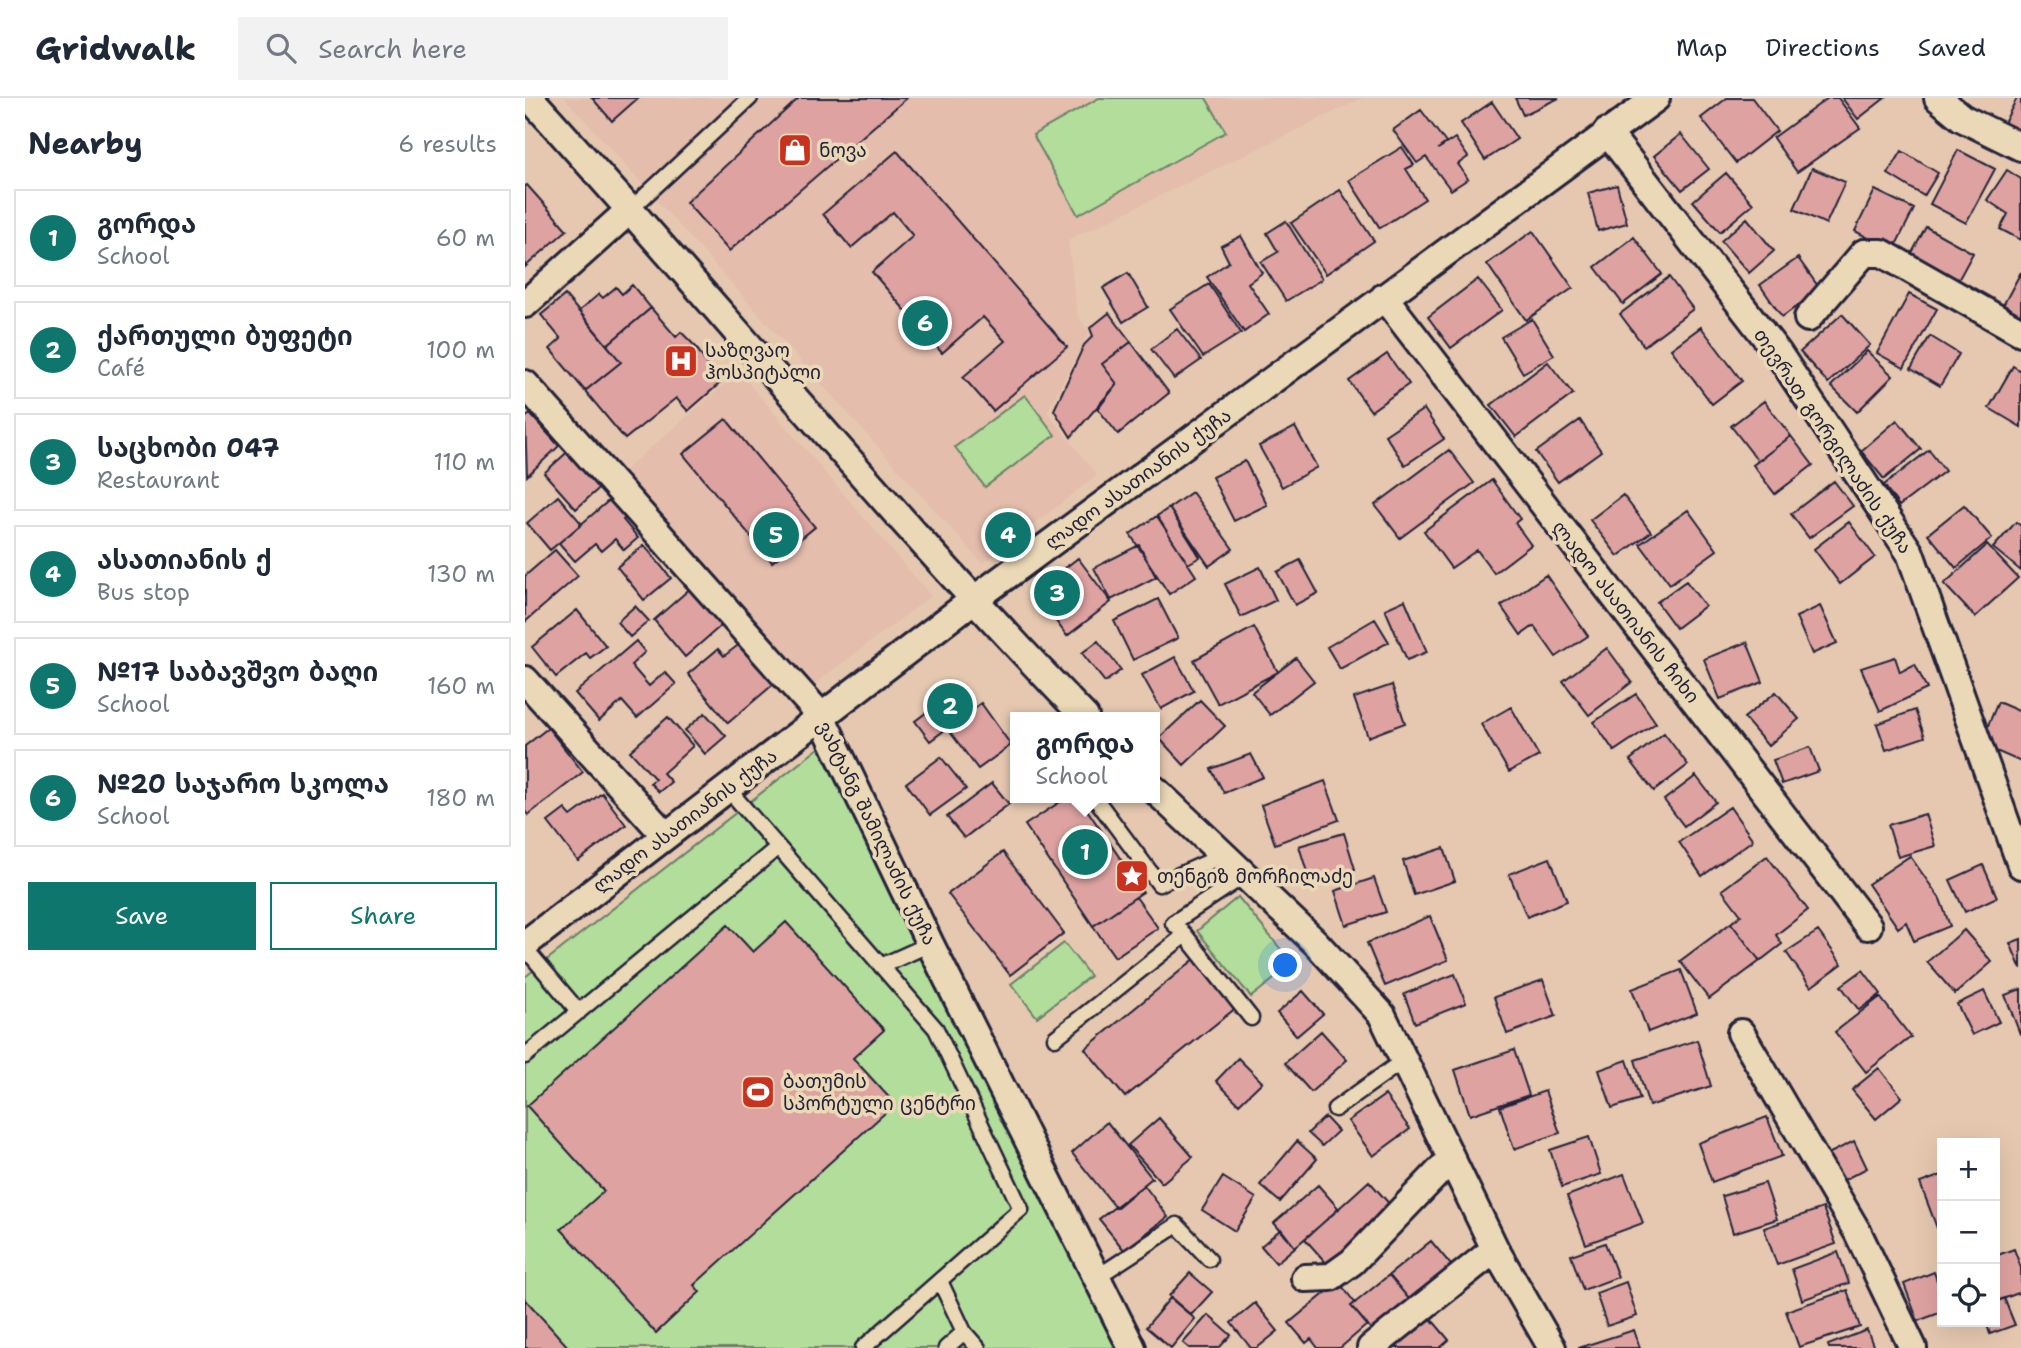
<!DOCTYPE html>
<meta charset="utf-8">
<style>
:root{--surface:#fff;--page:#f2f2f3;--text:#1f2937;--muted:#747a83;--line:#e0e1e3;--accent:#0f766e}
body{margin:0;font-family:"Shantell Sans","Noto Sans Georgian",sans-serif;background:var(--page);color:var(--text)}
.controls{position:absolute;right:21px;bottom:21px;display:grid;overflow:hidden;border-radius:0px;box-shadow:0 7px 28px #0002}
.controls button{width:63px;height:63px;display:grid;place-items:center;padding:0;border:0;border-bottom:2px solid var(--line);background:var(--surface);color:var(--text);font:35px sans-serif}
.you{position:absolute;left:761px;top:868px;width:24px;height:24px;margin:-18px;border:5px solid #fff;border-radius:50%;background:#1a73e8;box-shadow:0 0 0 10px #1a73e833}
.badge{display:grid;place-items:center;width:46px;height:46px;border-radius:50%;background:var(--accent);color:#fff;font-size:23px;font-weight:700}
.pin{position:absolute;translate:-50% -50%;border:4px solid #fff;box-shadow:0 2px 7px #0006}
.popup{position:absolute;left:485px;top:614px;width:150px;height:91px;box-sizing:border-box;display:grid;place-content:center;border-radius:0px;background:var(--surface);filter:drop-shadow(0 2px 5px #0005);font-size:23px;white-space:nowrap;color:var(--muted)}
.popup b{font-size:26px;color:var(--text)}
.popup::after{content:'';position:absolute;left:50%;top:100%;margin-left:-14px;border:14px solid transparent;border-top-color:var(--surface)}
.list{margin:0;padding:0;list-style:none}
h2{display:flex;justify-content:space-between;align-items:center;height:91px;margin:0;padding:0 28px;font-size:30px}
h2 small{font-size:23px;font-weight:400;color:var(--muted)}
.list li{display:grid;grid-template-columns:46px 1fr auto;gap:21px;align-items:center;box-sizing:border-box;height:98px;margin:0 14px 14px;padding:0 14px;border:2px solid var(--line);border-radius:0px}
.list b{display:block;font-size:26px;white-space:nowrap}
.list p{margin:0;font-size:23px;white-space:nowrap;color:var(--muted)}
.list em{font-size:23px;font-style:normal;color:var(--muted)}
.actions{display:flex;gap:14px;padding:21px 28px}
.actions a{flex:1;padding:16px 0;border:2px solid var(--accent);border-radius:0px;text-align:center;font-size:24px;color:var(--accent)}
.actions .main{background:var(--accent);color:#fff}
.icon{flex:none;width:38px;height:38px;fill:none;stroke:currentColor;stroke-width:2;stroke-linecap:round;stroke-linejoin:round}
.map{position:relative;flex:none;width:1496px;height:1250px;overflow:hidden}
header{display:flex;align-items:center;gap:42px;box-sizing:border-box;height:98px;padding:0 35px;background:var(--surface);border-bottom:2px solid var(--line)}
header strong{font-size:33px}
nav{display:flex;gap:38px;margin-inline-start:auto;font-size:24px}
.search{width:490px;height:63px;background:var(--page);display:flex;align-items:center;gap:18px;box-sizing:border-box;padding:0 24px;border-radius:0px;color:var(--muted);font-size:26px}
main{display:flex}
aside{flex:1;background:var(--surface)}
.map>svg:first-child{display:block}
</style>
<header>
<strong>Gridwalk</strong>
<div class="search"><svg class="icon" aria-label="search" viewBox="0 0 24 24"><circle cx="10" cy="10" r="6"/><path d="M15 15l6 6"/></svg>Search here</div>
<nav><a>Map</a><a>Directions</a><a>Saved</a></nav>
</header>
<main>
<aside>
<h2>Nearby<small>6 results</small></h2>
<ul class="list">
<li><span class="badge">1</span><div><b>გორდა</b><p>School</p></div><em>60 m</em></li>
<li><span class="badge">2</span><div><b>ქართული ბუფეტი</b><p>Café</p></div><em>100 m</em></li>
<li><span class="badge">3</span><div><b>საცხობი 047</b><p>Restaurant</p></div><em>110 m</em></li>
<li><span class="badge">4</span><div><b>ასათიანის ქ</b><p>Bus stop</p></div><em>130 m</em></li>
<li><span class="badge">5</span><div><b>№17 საბავშვო ბაღი</b><p>School</p></div><em>160 m</em></li>
<li><span class="badge">6</span><div><b>№20 საჯარო სკოლა</b><p>School</p></div><em>180 m</em></li>
</ul>
<div class="actions"><a class="main">Save</a><a>Share</a></div>
</aside>
<div class="map">
<svg width="1496" height="1250" viewBox="0 0 1496 1250">
<rect width="100%" height="100%" fill="#e6c8b0"/>
<filter id="ink" filterUnits="userSpaceOnUse"><feTurbulence type="fractalNoise" baseFrequency=".0143" numOctaves="2"/><feDisplacementMap in="SourceGraphic" scale="14" xChannelSelector="R" yChannelSelector="G"/><feConvolveMatrix kernelMatrix="1 2 1 2 8 2 1 2 1" color-interpolation-filters="sRGB"/></filter>
<g filter="url(#ink)">
<path fill="#e4bdac" d="M40,0H838L543,142L552,216L564,234L522,314L572,377L458,466Z
M214,274L406,498L283,591L95,376Z"/>
<path fill="#b2dd9a" stroke="#6a806a" stroke-width="2" d="M574,0H681L701,34L553,117L508,37Z
M500,297L530,337L460,389L430,349Z
M294,650L595,1250H0V879Z
M713,799L768,866L726,899L672,833Z
M539,845L565,878L512,919L486,886Z"/>
<path fill="#dea3a1" stroke="#22223b" stroke-width="2" d="M67,0H113L87,23Z
M274,0H382L204,153L161,104Z
M990,0H1034L998,17Z
M1202,0H1227L1252,33L1211,65L1176,20Z
M1303,0H1313L1335,30L1272,74L1248,40Z
M1317,0H1360L1333,21Z
M1492,0H1496V39L1477,29Z
M967,4L992,41L960,62L936,25Z
M896,12L921,45L913,51L930,40L943,59L933,66L943,81L926,92L901,59L892,65L868,32Z
M1156,36L1184,71L1157,92L1129,58Z
M877,49L889,67L881,71L900,101L855,130L824,82Z
M1433,52L1470,71L1441,125L1405,106Z
M372,53L542,249L468,313L438,279L480,243L458,219L417,255L347,174L388,138L368,114L326,150L298,116Z
M1377,53L1413,75L1399,98L1363,76Z
M1287,70L1320,84L1301,126L1269,111Z
M1482,72L1496,81V142L1475,131L1483,116L1462,102Z
M1201,75L1228,106L1195,134L1168,103Z
M2,87L42,132L0,169V88Z
M1092,87L1102,125L1073,133L1063,95Z
M815,92L849,143L801,176L766,125Z
M1350,92L1389,111L1368,153L1330,133Z
M1222,120L1249,153L1224,175L1196,143Z
M761,123L797,181L761,203L736,164L753,154L742,135Z
M1401,129L1448,155L1430,188L1383,162Z
M1008,133L1048,190L1001,222L962,166Z
M716,138L737,175L723,185L744,216L719,234L682,179L704,164L696,148Z
M1109,139L1137,176L1098,206L1070,169Z
M1273,160L1295,191L1257,219L1235,187Z
M1496,174V224L1475,213Z
M603,175L623,209L598,224L578,190Z
M1144,179L1168,211L1119,248L1095,216Z
M953,181L977,212L926,250L903,219Z
M684,186L716,235L678,259L645,211Z
M107,187L126,210L82,247L54,213L74,196L78,200L91,189L97,196Z
M1384,196L1412,211L1379,270L1352,255Z
M40,197L96,264L60,293L25,251L36,241L16,217Z
M126,210L151,239L156,234L171,249L194,286L163,313L151,300L100,341L60,293L96,264L82,247Z
M584,215L606,244L577,266L592,286L546,339L529,312L559,247L568,238L565,230Z
M1317,216L1345,247L1303,285L1275,254Z
M1007,221L1029,257L998,275L976,239Z
M1176,229L1217,283L1187,306L1146,251Z
M652,231L676,262L649,281L626,251Z
M1405,238L1434,256L1415,288L1386,271Z
M606,244L644,295L593,336L573,311L592,286L577,266Z
M1342,253L1368,278L1332,314L1306,288Z
M862,256L884,286L846,313L824,283Z
M1023,264L1048,296L991,339L966,307Z
M1488,268L1496,273V329L1464,310Z
M1239,303L1266,338L1233,363L1206,328Z
M899,311L919,341L880,367L860,337Z
M5,316L34,348L2,378L0,320Z
M201,321L290,429L247,464L158,356Z
M1055,322L1076,353L1033,384L1011,354Z
M1372,322L1396,351L1359,381L1336,353Z
M770,329L792,369L757,389L734,348Z
M1266,338L1288,367L1250,396L1228,367Z
M48,349L80,385L51,411L19,375Z
M924,352L949,385L875,440L850,407Z
M1404,352L1420,373L1374,408L1359,387Z
M720,363L742,407L709,423L687,379Z
M967,382L995,421L990,425L1006,447L969,475L952,452L926,470L899,433Z
M1309,383L1328,408L1284,440L1266,416Z
M667,394L708,451L684,468L644,410Z
M1098,397L1126,434L1093,458L1065,422Z
M33,398L57,426L25,452L2,425Z
M88,399L104,417L98,422L113,440L99,452L90,441L76,453L70,446L50,463L34,445Z
M1439,407L1467,440L1431,470L1403,436Z
M644,410L675,459L663,466L632,418Z
M1163,412L1192,452L1145,486L1115,446Z
M632,418L671,478L644,496L605,436Z
M1324,424L1350,459L1315,486L1289,451Z
M1491,424L1496,428V473L1468,450Z
M119,447L146,480L119,502L92,469Z
M614,447L631,479L586,502L569,470Z
M1462,447L1493,480L1450,519L1419,486Z
M30,452L53,478L0,524V478Z
M553,460L586,504L542,538L522,511L527,480Z
M775,462L793,495L770,507L752,474Z
M735,469L751,502L716,519L700,486Z
M1021,477L1063,538L1031,559L1009,528L996,537L976,508Z
M1161,483L1180,508L1151,530L1132,504Z
M167,489L199,525L160,559L129,522Z
M633,501L653,540L608,562L589,523Z
M880,502L902,554L882,562L860,511Z
M110,508L124,523L105,539L92,524Z
M1295,508L1312,545L1287,556L1271,519Z
M52,512L81,548L65,560L61,555L31,579L7,549Z
M850,521L864,544L815,571L802,549Z
M729,529L753,574L693,606L669,562Z
M111,543L120,554L106,567L124,588L140,574L151,586L112,620L97,603L74,623L50,595Z
M573,543L596,572L580,584L557,555Z
M1222,544L1238,584L1195,601L1179,561Z
M216,545L250,585L203,625L163,576L193,551L199,558Z
M1082,550L1107,584L1064,617L1038,583Z
M650,559L669,593L636,611L617,577Z
M1370,559L1375,574L1390,566L1402,591L1355,613L1336,570Z
M771,560L789,583L745,617L727,594Z
M867,587L880,625L843,639L829,600Z
M433,591L448,611L405,643L390,623Z
M1251,594L1274,621L1243,648L1219,620Z
M1111,596L1131,625L1089,653L1069,624Z
M675,602L700,628L659,667L634,640Z
M1473,604L1496,614V664L1455,646Z
M456,605L486,647L453,671L422,630Z
M986,609L1014,658L984,674L956,626Z
M1390,612L1400,639L1361,652L1352,626Z
M180,615L201,638L180,656L160,632Z
M143,619L168,648L138,675L146,684L134,694L125,685L130,681L105,653Z
M23,630L58,674L3,717L0,713V648Z
M1139,635L1163,667L1129,693L1105,662Z
M1285,649L1294,673L1257,686L1248,662Z
M726,656L738,679L699,695L686,671Z
M416,659L441,691L405,717L381,685Z
M1171,678L1191,704L1159,728L1139,702Z
M800,683L814,722L750,746L736,707Z
M467,685L484,706L439,740L422,719Z
M77,695L101,727L53,763L23,724L40,711L46,718Z
M541,700H554L618,794L568,828L500,727Z
M1205,709L1228,742L1177,778L1154,744Z
M1400,716L1410,748L1373,759L1363,727Z
M819,735L830,771L785,784L774,748Z
M919,750L930,783L889,797L878,763Z
M478,754L539,835L485,877L423,796Z
M1242,758L1283,812L1251,837L1257,846L1235,863L1206,825L1216,817L1197,792Z
M1385,758L1415,801L1425,828L1389,843L1381,824L1373,830L1343,786Z
M1025,760L1042,803L1002,819L984,776Z
M1458,767L1472,799L1440,814L1425,782Z
M849,780L861,814L821,827L810,793Z
M611,799L633,830L590,859L568,828Z
M905,818L923,862L860,888L842,845Z
M261,824L359,932L328,960L370,1006L169,1187L175,1194L131,1235L36,1131L79,1093L2,1008L203,827L228,854Z
M1206,825L1235,863L1184,901L1155,863Z
M1439,832L1467,864L1430,896L1402,864Z
M1293,833L1317,866L1286,889L1261,854Z
M1496,841V871L1485,845Z
M671,860L712,909L600,999L560,951Z
M1156,872L1172,915L1123,934L1107,891Z
M1338,872L1356,896L1334,912L1316,888Z
M930,876L941,905L890,925L879,896Z
M1018,882L1031,918L982,936L969,899Z
M1496,891V936H1495L1480,897Z
M778,893L798,916L772,938L752,915Z
M1459,893L1474,924L1447,937L1432,906Z
M1355,899L1386,939L1341,974L1310,934Z
M796,933L822,962L786,994L760,965Z
M1172,942L1186,988L1124,1008L1110,962Z
M989,952L1004,997L945,1017L930,972Z
M713,960L737,984L714,1006L691,983Z
M1102,962L1115,1001L1087,1010L1074,972Z
M1354,970L1377,999L1351,1021L1327,992Z
M1020,993L1035,1035L989,1051L975,1009Z
M860,997L885,1031L848,1058L823,1023Z
M800,1019L813,1033L797,1048L783,1035Z
M1242,1019L1257,1058L1187,1084L1173,1045Z
M634,1020L668,1059L637,1085L603,1047Z
M582,1024L627,1080L591,1110L547,1055Z
M1064,1039L1076,1076L1037,1089L1025,1052Z
M772,1043L792,1061L755,1104L735,1087Z
M1329,1043L1342,1070L1317,1083L1303,1056Z
M1099,1076L1118,1125L1061,1146L1042,1098Z
M1417,1077V1128L1412,1130L1395,1085Z
M698,1079L731,1100L710,1133L677,1112Z
M844,1083L868,1110L803,1167L780,1141Z
M1240,1085L1252,1121L1208,1135L1197,1098Z
M619,1087L643,1119L599,1152L574,1121Z
M793,1087L814,1111L770,1149L749,1125Z
M1298,1110L1311,1146L1252,1167L1239,1130Z
M756,1131L770,1149L751,1165L736,1148Z
M906,1143L931,1173L889,1207L864,1177Z
M1080,1145L1093,1179L1058,1192L1046,1157Z
M1489,1151L1496,1170V1194L1470,1204V1158Z
M1313,1154L1324,1185L1277,1202L1267,1171Z
M1409,1174L1417,1197V1214L1393,1223L1379,1186Z
M665,1175L687,1194L666,1217L644,1198Z
M864,1177L889,1207L852,1238L826,1208Z
M814,1184L830,1205L826,1208L842,1227L815,1250H793L786,1241L781,1245L764,1225Z
M1101,1184L1112,1218L1082,1228L1071,1195Z
M1322,1192L1335,1229L1274,1249L1261,1213Z
M645,1200L670,1221L646,1250L621,1229Z
M1479,1200L1490,1227L1465,1236L1461,1224H1470V1204Z
M0,1201L44,1250H0Z
M730,1205L753,1233L732,1250H726L706,1225Z
M902,1216L924,1242L915,1250H862Z
M683,1217L706,1237L694,1250H664L658,1245Z
M1109,1232L1115,1250H1053Z
M1342,1232L1349,1250H1304L1303,1247Z"/>
<g fill="none" stroke-linecap="round" stroke-linejoin="round">
<g stroke="#22223b" stroke-width="19">
<path id="service" d="M106,111L225,0
M202,690L411,931L496,1111L338,1250
M570,700L634,786L699,757
M660,837L648,825L720,777
M0,850L54,914
M356,868L405,846
M530,940L660,837L726,920
M0,958L253,749
M810,1011L879,962
M572,1179L652,1127L684,1161
M415,1183L439,1234
M421,1250L439,1234L453,1250"/>
</g>
<g stroke="#22223b" stroke-width="32">
<path id="minor" d="M5,0C191,205 367,420 560,619
M1413,0L1437,20L1496,49
M1082,34L1253,255L1385,455L1496,767
M859,199L1343,828
M0,206L106,111
M1283,220L1339,155H1357L1496,234
M0,286L296,618L405,846L607,1250
M0,582L140,737
M630,692L791,845L857,917L970,1151L1027,1250
M0,846L447,503L1131,0
M1216,935L1333,1135L1388,1250
M780,1180L806,1179L827,1164L926,1061
M846,1250L970,1151"/>
</g>
<use href="#service" stroke="#ead8b6" stroke-width="14"/>
<use href="#minor" stroke="#ead8b6" stroke-width="26"/>
</g>
</g>
<defs>
<g id="shop-square" transform="scale(1.75)"><rect x="-9" y="-9" width="18" height="18" rx="4" fill="#c8321e" stroke="#ead8b6"/><path d="M-5-2.5h2.3a2.7 3.5 0 0 1 5.4 0H5L5.5 6h-11ZM-1.5-2.5h3a1.5 2.3 0 0 0-3 0Z" fill="#fff"/></g>
<g id="hospital-square" transform="scale(1.75)"><rect x="-9" y="-9" width="18" height="18" rx="4" fill="#c8321e" stroke="#ead8b6"/><path d="M-5-5h3v3.5h4V-5h3V5h-3V1.5h-4V5h-3Z" fill="#fff"/></g>
<g id="sight-square" transform="scale(1.75)"><rect x="-9" y="-9" width="18" height="18" rx="4" fill="#c8321e" stroke="#ead8b6"/><path d="M0-6L1.8-2.2L6-1.7L2.9 1.2L3.7 5.4L0 3.3L-3.7 5.4L-2.9 1.2L-6-1.7L-1.8-2.2Z" fill="#fff"/></g>
<g id="stadium-square" transform="scale(1.75)"><rect x="-9" y="-9" width="18" height="18" rx="4" fill="#c8321e" stroke="#ead8b6"/><path d="M0-5a6.5 5 0 1 0 0 10a6.5 5 0 1 0 0-10ZM-3.5-1.8h7v3.6h-7Z" fill="#fff"/></g>
</defs>
<g fill-rule="evenodd">
<use href="#shop-square" x="270" y="52"/>
<use href="#hospital-square" x="156" y="263"/>
<use href="#sight-square" x="607" y="778"/>
<use href="#stadium-square" x="233" y="994"/>
</g>
<g text-anchor="middle" dominant-baseline="central" stroke-width="7" stroke-linejoin="round" paint-order="stroke">
<g font-size="19" fill="#22223b" stroke="#ead8b6" text-anchor="start">
<text x="294" y="52">ნოვა</text>
<text x="180" y="252">საზღვაო<tspan x="180" dy="22">ჰოსპიტალი</tspan></text>
<text x="632" y="778">თენგიზ მორჩილაძე</text>
<text x="258" y="983">ბათუმის<tspan x="258" dy="22">სპორტული ცენტრი</tspan></text>
</g>
<g font-size="19" fill="#22223b" stroke="#ead8b6">
<text transform="translate(1308 343) rotate(56)">თევრათ გორგილაძის ქუჩა</text>
<text transform="translate(613 381) rotate(-36)">ლადო ასათიანის ქუჩა</text>
<text transform="translate(1101 514) rotate(52)">ლადო ასათიანის ჩიხი</text>
<text transform="translate(160 723) rotate(-37)">ლადო ასათიანის ქუჩა</text>
<text transform="translate(352 735) rotate(64)">ვახტანგ შამილაძის ქუჩა</text>
</g>
</g>
</svg>
<div class="controls">
<button>+</button>
<button>−</button>
<button><svg class="icon" aria-label="locate" viewBox="0 0 24 24"><circle cx="12" cy="12" r="6"/><path d="M12 2v4M12 18v4M2 12h4M18 12h4"/></svg></button>
</div>
<div class="you"></div>
<div class="pin badge" style="left:560px;top:754px">1</div>
<div class="popup"><b>გორდა</b>School</div>
<div class="pin badge" style="left:425px;top:608px">2</div>
<div class="pin badge" style="left:532px;top:495px">3</div>
<div class="pin badge" style="left:483px;top:437px">4</div>
<div class="pin badge" style="left:251px;top:437px">5</div>
<div class="pin badge" style="left:400px;top:225px">6</div>
</div>
</main>
